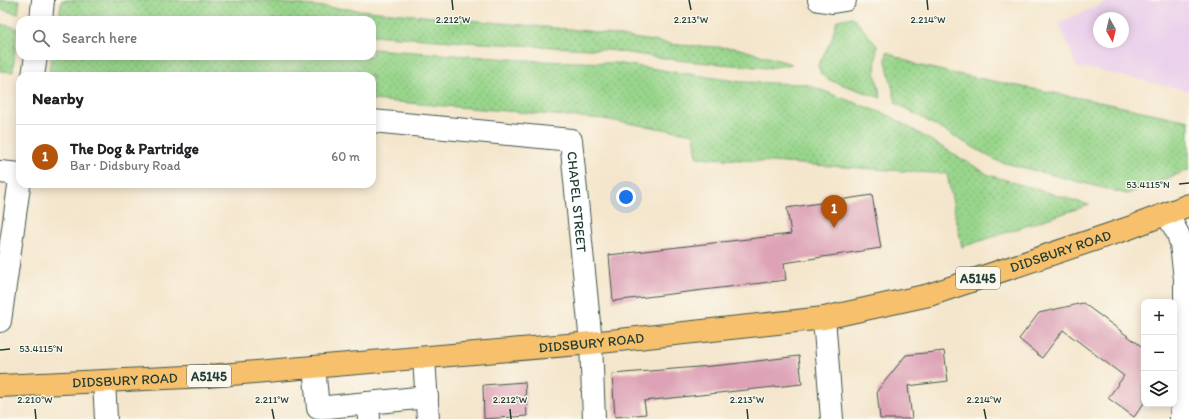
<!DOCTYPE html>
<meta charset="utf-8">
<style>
:root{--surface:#fff;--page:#f2f2f2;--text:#202124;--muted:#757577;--line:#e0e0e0;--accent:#b45309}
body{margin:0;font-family:Itim,sans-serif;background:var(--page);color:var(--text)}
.controls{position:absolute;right:12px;bottom:12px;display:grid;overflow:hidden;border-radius:8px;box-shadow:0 2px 10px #0003}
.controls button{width:36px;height:36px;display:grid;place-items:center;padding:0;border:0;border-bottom:1px solid var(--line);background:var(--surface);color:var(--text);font:20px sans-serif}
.compass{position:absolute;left:1093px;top:12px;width:36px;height:36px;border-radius:50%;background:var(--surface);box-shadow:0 2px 10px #0003;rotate:172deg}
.you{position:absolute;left:626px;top:197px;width:14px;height:14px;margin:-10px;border:3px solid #fff;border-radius:50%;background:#1a73e8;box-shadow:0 0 0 6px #1a73e833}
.badge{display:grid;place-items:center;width:26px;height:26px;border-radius:50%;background:var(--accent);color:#fff;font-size:13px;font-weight:700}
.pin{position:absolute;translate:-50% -33px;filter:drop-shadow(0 1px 2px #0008)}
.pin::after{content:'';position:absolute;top:21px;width:14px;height:12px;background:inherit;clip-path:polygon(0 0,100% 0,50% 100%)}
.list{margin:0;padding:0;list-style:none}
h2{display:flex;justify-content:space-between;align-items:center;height:52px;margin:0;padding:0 16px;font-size:17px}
h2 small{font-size:13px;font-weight:400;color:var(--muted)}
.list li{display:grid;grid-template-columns:26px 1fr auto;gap:12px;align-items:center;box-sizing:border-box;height:64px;padding:0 16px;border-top:1px solid var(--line)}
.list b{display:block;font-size:15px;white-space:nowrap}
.list p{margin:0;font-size:13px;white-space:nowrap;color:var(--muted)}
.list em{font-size:13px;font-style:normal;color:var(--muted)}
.icon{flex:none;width:22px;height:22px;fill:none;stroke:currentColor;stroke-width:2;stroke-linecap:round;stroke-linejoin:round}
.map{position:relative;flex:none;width:1189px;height:419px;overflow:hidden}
.search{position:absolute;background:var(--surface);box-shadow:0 2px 10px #0003;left:16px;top:16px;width:360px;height:44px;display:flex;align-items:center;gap:10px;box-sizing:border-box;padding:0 14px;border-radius:12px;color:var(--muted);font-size:15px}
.panel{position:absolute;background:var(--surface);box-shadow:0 2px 10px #0003;left:16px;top:72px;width:360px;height:116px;border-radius:12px}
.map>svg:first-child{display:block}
</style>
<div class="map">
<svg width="1189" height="419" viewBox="0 0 1189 419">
<defs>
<pattern id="grass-dots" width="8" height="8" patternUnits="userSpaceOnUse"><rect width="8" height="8" fill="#99d68c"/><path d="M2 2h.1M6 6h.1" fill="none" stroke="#7caf73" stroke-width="1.8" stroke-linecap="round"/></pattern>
</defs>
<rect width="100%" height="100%" fill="#fbf7ec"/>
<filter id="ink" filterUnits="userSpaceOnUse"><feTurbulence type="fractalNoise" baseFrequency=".025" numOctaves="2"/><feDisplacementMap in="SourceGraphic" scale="8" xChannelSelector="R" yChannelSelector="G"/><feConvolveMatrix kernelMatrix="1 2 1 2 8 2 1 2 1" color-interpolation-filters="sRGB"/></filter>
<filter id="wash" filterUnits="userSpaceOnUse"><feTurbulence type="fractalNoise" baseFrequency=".012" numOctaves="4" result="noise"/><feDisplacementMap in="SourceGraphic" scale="16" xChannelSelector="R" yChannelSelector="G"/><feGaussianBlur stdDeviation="0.9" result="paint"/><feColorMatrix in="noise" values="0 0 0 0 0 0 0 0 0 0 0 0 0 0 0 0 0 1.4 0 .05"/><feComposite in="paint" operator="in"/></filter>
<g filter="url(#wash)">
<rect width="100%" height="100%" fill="#f4e6cc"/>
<path fill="#ebd1eb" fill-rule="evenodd" d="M1110,0H1189V91L1092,69L1077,68L1059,23ZM1099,18H1123V42H1099Z"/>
<path fill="url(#grass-dots)" stroke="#5c8a60" d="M0,0H20L18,14L0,9Z
M62,0H249L588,31L678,45L736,48L792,64L769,68L684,61L608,50L464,42L372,35V20H58Z
M853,17L877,46L875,72L881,98L829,80L821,74L818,65L831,41L837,20Z
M0,24L17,28L13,72L0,71Z
M372,49L538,61L615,63L742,82L805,84L890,116L989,175L1089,205L962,247L947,174L697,157L694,134L603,119L372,100V76H68L49,75L51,56H372Z
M887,52L917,65L952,73L1090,100L1189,121V170L1127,194L997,161L896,103L886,61Z"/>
<g id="blocks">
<path fill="#dda2b6" d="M872,195L881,248L784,263L786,280L613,301L609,255L791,234L787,208Z
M1083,303L1144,348V403L1134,417L1108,398L1124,376L1063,330L1042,358L1019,339L1039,313Z
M944,351L948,381L908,386L912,419H880L877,391L906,355Z
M799,356L802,384L644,401L646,414L615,417L612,374L723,365Z
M525,382L527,416L484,419L483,385Z"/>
</g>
</g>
<g filter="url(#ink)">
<use href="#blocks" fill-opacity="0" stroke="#3f564b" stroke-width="1"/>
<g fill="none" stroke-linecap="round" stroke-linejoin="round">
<g stroke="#3f564b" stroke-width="24">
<g id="minor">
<path d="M819,0L832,2L845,0"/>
<path d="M41,20L43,0"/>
<path d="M33,76L36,56"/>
<path id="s1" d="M372,121L571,140L591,343L594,419"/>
<path d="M0,172L20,174"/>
<path d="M1167,214L1178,234L1181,244L1185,279V332L1181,419"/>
<path d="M824,318L832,419"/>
<path d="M0,321L20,179"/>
<path d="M424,358L428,419"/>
<path d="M314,367L318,408L368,403L369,419"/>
<path d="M104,381L106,419"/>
<path d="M368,403L427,397"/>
</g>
</g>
<g stroke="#3f564b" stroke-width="24">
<g id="major">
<path id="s2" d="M0,386L208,376L591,343L824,318L929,295L1129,228L1189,205"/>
</g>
</g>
<use href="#minor" stroke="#fff" stroke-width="22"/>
<use href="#major" stroke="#f7c06c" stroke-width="22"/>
</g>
</g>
<path fill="none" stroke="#1f3d34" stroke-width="1.5" d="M452,0L453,10M689,0L691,10M927,0L928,10M1179,184L1189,183M0,350L10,349M35,409L36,419M272,409L274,419M510,409L511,419M747,409L748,419M984,409L986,419"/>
<g text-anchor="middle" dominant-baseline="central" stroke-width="3" stroke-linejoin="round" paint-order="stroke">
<g fill="#fbf7ec" stroke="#61756b" stroke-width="1">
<rect x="956" y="267" width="44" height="22" rx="3"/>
<rect x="187" y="365" width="44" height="22" rx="3"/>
</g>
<g font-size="13" font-weight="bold" fill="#1f3d34">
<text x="978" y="278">A5145</text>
<text x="209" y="376">A5145</text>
</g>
<g font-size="14" fill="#1f3d34" stroke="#fbf7ec">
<text stroke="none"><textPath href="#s1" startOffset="262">CHAPEL STREET</textPath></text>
<text stroke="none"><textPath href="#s2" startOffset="1073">DIDSBURY ROAD</textPath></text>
<text stroke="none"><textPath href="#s2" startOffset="593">DIDSBURY ROAD</textPath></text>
<text stroke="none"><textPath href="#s2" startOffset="125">DIDSBURY ROAD</textPath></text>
</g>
</g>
<g font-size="10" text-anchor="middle" fill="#1f3d34" stroke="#fbf7ec" stroke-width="3" stroke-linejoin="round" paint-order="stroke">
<text x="453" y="23">2.212°W</text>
<text x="691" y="23">2.213°W</text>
<text x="928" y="23">2.214°W</text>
<text x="1148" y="188">53.4115°N</text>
<text x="41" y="352">53.4115°N</text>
<text x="35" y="403">2.210°W</text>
<text x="272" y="403">2.211°W</text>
<text x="510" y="403">2.212°W</text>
<text x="747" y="403">2.213°W</text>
<text x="984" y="403">2.214°W</text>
</g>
</svg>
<div class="controls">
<button>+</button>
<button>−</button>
<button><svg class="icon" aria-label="layers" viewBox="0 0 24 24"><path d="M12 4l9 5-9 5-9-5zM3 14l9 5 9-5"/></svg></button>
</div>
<svg class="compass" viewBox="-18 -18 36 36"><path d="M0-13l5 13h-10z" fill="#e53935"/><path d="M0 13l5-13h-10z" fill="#757577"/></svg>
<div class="you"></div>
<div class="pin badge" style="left:834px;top:228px">1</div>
<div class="search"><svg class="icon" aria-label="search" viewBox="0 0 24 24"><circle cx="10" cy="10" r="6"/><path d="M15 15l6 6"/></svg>Search here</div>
<section class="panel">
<h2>Nearby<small></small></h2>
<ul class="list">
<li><span class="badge">1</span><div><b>The Dog &amp; Partridge</b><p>Bar · Didsbury Road</p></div><em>60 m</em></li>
</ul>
</section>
</div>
